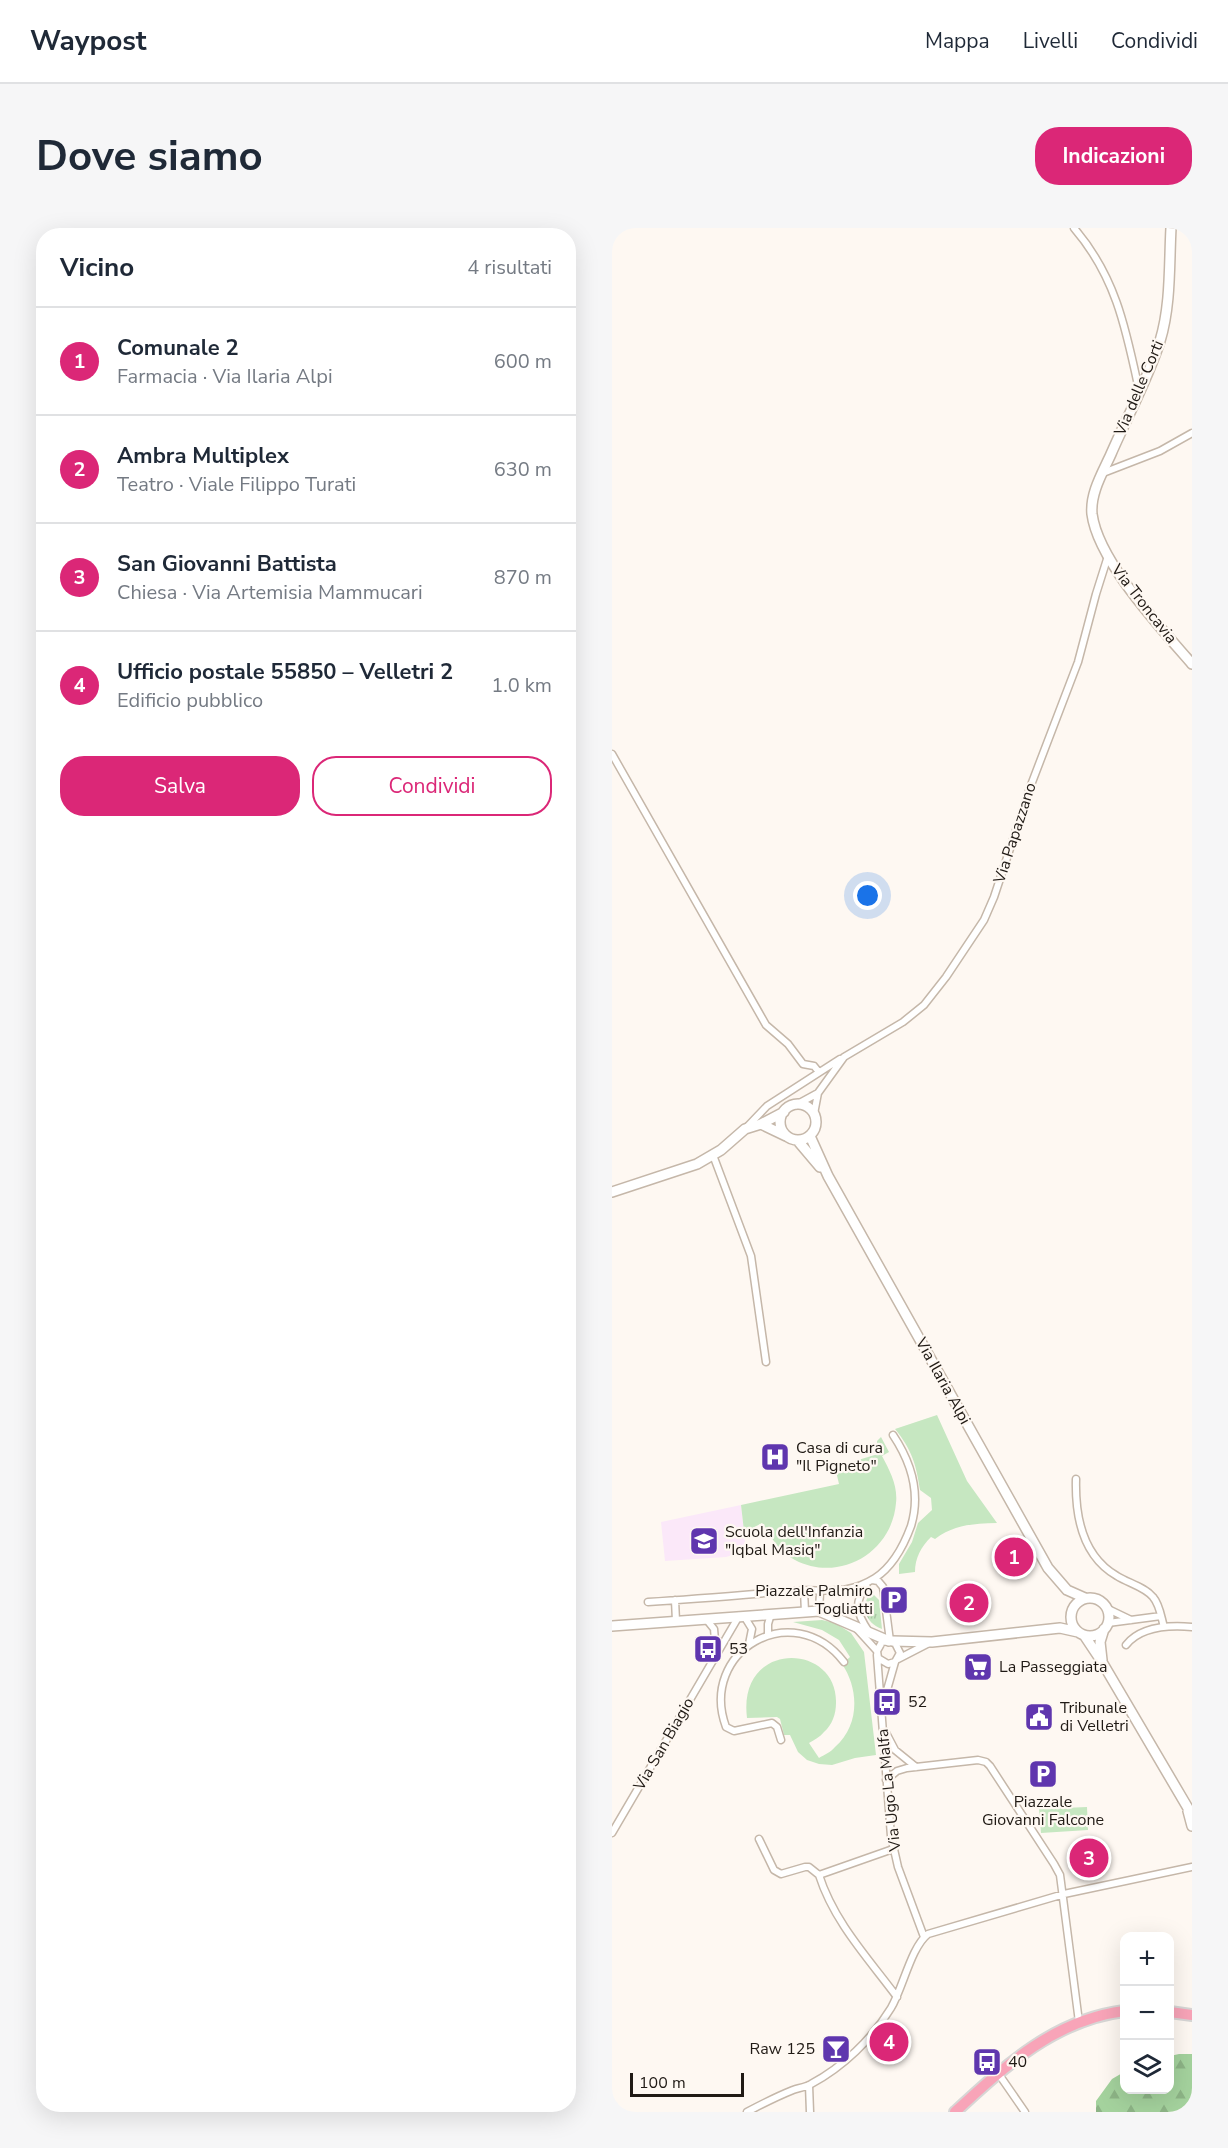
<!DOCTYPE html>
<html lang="it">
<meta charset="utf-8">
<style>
:root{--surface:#fff;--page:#f6f6f7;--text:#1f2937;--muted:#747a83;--line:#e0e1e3;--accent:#db2777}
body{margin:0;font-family:"Nunito Sans",sans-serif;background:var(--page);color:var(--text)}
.controls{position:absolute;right:18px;bottom:18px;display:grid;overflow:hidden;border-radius:12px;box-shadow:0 6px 24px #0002}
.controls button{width:54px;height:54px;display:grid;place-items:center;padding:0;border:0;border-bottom:2px solid var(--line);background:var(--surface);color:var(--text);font:30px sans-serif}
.scale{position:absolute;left:18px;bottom:15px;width:114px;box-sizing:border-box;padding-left:6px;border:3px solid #201a15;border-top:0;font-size:16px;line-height:21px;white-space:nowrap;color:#201a15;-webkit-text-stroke:4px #fef8f2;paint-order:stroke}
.you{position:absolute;left:256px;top:668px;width:21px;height:21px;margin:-15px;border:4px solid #fff;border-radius:50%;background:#1a73e8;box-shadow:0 0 0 9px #1a73e833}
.badge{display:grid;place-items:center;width:39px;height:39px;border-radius:50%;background:var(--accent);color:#fff;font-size:20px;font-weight:700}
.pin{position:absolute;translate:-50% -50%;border:3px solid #fff;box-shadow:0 2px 6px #0006}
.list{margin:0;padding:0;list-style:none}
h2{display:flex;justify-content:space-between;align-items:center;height:78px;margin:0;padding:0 24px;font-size:26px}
h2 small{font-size:20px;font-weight:400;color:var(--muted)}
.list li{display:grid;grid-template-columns:39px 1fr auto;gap:18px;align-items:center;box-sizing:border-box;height:108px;padding:0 24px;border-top:2px solid var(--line)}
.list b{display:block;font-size:22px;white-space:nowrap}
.list p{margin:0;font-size:20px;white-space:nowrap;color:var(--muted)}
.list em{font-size:20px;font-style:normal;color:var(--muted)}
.actions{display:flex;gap:12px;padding:18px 24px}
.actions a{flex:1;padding:14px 0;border:2px solid var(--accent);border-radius:24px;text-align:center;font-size:21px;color:var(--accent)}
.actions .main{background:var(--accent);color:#fff}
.icon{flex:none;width:33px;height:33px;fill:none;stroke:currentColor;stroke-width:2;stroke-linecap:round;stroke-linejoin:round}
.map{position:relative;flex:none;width:580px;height:1884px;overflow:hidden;border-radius:24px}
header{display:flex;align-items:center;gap:36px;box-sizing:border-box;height:84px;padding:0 30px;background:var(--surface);border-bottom:2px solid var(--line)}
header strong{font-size:28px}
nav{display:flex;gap:33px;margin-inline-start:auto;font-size:21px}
.intro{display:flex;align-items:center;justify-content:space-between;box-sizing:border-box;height:144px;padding:0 36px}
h1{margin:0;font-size:42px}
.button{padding:15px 27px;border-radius:24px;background:var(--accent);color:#fff;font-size:21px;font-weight:700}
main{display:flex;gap:36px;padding:0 36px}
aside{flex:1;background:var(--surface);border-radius:24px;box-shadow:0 6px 24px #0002}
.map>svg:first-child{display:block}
</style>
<header>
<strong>Waypost</strong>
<nav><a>Mappa</a><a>Livelli</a><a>Condividi</a></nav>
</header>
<div class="intro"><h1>Dove siamo</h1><a class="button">Indicazioni</a></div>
<main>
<aside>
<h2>Vicino<small>4 risultati</small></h2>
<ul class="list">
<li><span class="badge">1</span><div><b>Comunale 2</b><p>Farmacia · Via Ilaria Alpi</p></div><em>600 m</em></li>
<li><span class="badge">2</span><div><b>Ambra Multiplex</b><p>Teatro · Viale Filippo Turati</p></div><em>630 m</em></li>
<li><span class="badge">3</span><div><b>San Giovanni Battista</b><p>Chiesa · Via Artemisia Mammucari</p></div><em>870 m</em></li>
<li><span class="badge">4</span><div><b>Ufficio postale 55850 – Velletri 2</b><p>Edificio pubblico</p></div><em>1.0 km</em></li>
</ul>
<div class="actions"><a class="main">Salva</a><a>Condividi</a></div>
</aside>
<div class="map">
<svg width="580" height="1884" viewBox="0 0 580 1884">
<defs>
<pattern id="grass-tufts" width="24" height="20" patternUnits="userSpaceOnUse" patternTransform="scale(1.5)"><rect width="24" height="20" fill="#c6e7c1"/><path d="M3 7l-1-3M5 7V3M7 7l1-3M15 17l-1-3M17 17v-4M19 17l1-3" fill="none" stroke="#aac6a5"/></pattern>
<pattern id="forest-firs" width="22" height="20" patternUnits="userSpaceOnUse" patternTransform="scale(1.5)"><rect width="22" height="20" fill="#a4d29d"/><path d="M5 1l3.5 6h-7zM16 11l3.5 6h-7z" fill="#8db486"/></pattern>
</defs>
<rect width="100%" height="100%" fill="#fef8f2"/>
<path fill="#fbe8f9" d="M129,1277L134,1323L114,1329L53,1333L49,1294Z"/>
<path fill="url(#grass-tufts)" d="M259,1364L267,1372L270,1401C253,1395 248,1378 259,1364Z"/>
<path fill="url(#forest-firs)" d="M567,1826H580V1884H484V1873L500,1851L512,1844V1862H558V1828Z"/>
<path fill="#c6e7c1" d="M325,1187L355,1253L385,1295C361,1296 343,1296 323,1311L319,1309C309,1319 303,1330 303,1344L287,1346V1336L300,1314L306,1295L320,1282L319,1270L308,1262C304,1236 300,1222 283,1201Z
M269,1209L277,1224L270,1228C278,1243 286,1258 284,1275C280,1325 227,1355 183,1332C167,1324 159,1309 150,1295L137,1302L132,1303L129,1277L227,1256L223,1239L266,1226L265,1213Z
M210,1392L223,1395L239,1405L252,1424L264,1527L243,1530L220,1537L207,1536L195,1532L186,1524L178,1507H172L168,1491L165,1489L135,1490C125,1411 226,1414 224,1475C224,1486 220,1497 212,1504C208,1509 202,1512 197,1515L207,1530C212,1527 219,1524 223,1519C248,1497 247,1461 230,1436L238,1429L227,1412L210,1402L181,1394Z
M475,1579L476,1602L429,1605L427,1581Z"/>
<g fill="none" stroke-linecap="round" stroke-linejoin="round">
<g stroke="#c5b7a9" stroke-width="9">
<path id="street" d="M462,0C504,49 514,101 527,162
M491,245L548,223L580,205
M0,526L154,797L176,816L191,836L202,838L206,843
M184,877L206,865
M202,886L206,865L232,829L291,794L312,777L334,749L372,692L382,669L419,557L466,434L484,366L496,328
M133,901L155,878L228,831
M101,927L139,1028L154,1134
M464,1251C463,1288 470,1328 505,1348C516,1355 533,1359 541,1369C548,1377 549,1389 552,1399
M260,1352L266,1353L271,1359L278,1413
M256,1354C242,1375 243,1383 257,1404
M192,1362L193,1384
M63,1372L64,1393
M36,1374C84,1371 131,1367 178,1363C210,1360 233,1369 263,1350C280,1339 292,1317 299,1298C309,1265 299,1234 281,1207
M494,1380L519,1392
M207,1383L208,1364
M132,1388L140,1401L137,1416
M94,1391L102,1401L104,1423
M496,1395L549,1388
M245,1401L265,1423
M156,1407V1396L159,1386
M514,1417C529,1398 557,1397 580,1399
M265,1427L279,1608L286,1639L312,1709
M286,1431L317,1415
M271,1476L283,1434L288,1425L283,1415L277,1413L270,1414L265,1423L266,1430L276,1436L283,1434
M273,1503L283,1522L304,1539
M169,1512L165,1499L160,1495L122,1503L114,1499C86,1423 181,1368 232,1434
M274,1552L285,1543L295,1540L366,1532L374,1534L378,1538L442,1636L448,1647L467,1794
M0,1605L127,1388
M147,1611L162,1642L169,1646L193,1639H197L207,1647L281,1621
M207,1647C222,1694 256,1730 285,1769
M386,1845L413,1884
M197,1857L198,1884
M135,1884C150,1876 166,1868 181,1862C187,1860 194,1859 199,1856C231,1839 260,1811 279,1780C291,1760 299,1719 316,1706L452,1666L580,1639"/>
</g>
<g stroke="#c5b7a9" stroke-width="12">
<path id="secondary" d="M559,0C557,37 559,77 548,113C536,151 515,189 499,226C491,244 478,265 480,286C486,333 549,400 580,436
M168 894a18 18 0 1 1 36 0a18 18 0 1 1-36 0Z
M149,896L174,908
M198,908L216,948L436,1340L455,1362L473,1370
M186,913L208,939
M0,964L85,936L109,922L133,901L149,896L172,884
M459 1389a19 19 0 1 1 38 0a19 19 0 1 1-38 0Z
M0,1398L207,1383L277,1413
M472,1407L490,1434L580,1587
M280,1413L320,1414L448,1400L466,1404
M490,1432L488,1414L492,1401
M576,1583L580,1598"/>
</g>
<g stroke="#d7d6d5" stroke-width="14">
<path id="primary" d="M558,1784L580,1787
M343,1884C393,1838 442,1792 512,1783"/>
</g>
<use href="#street" stroke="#fff" stroke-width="6"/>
<use href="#secondary" stroke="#fff" stroke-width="9"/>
<use href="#primary" stroke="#f8a4b8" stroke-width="10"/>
</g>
<defs>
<g id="hospital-square" transform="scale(1.5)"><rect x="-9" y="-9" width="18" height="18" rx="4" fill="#5f36ae" stroke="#fef8f2"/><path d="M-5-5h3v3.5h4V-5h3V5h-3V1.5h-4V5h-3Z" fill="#fff"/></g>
<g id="school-square" transform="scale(1.5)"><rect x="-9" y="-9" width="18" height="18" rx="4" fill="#5f36ae" stroke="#fef8f2"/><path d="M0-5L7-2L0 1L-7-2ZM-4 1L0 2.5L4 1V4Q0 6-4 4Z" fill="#fff"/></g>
<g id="parking-square" transform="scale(1.5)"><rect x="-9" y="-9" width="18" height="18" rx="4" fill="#5f36ae" stroke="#fef8f2"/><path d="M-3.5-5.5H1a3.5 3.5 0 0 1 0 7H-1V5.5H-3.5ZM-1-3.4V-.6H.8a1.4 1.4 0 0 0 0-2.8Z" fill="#fff"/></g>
<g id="bus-square" transform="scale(1.5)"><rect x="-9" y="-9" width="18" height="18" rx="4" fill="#5f36ae" stroke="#fef8f2"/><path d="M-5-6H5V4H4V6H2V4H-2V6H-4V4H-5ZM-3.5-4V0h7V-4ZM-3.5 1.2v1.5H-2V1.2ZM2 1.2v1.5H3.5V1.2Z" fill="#fff"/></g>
<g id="supermarket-square" transform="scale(1.5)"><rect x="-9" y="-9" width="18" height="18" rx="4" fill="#5f36ae" stroke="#fef8f2"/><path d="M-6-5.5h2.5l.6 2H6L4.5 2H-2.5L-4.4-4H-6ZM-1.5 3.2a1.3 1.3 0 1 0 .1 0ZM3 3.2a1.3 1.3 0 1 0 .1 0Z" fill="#fff"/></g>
<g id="civic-square" transform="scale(1.5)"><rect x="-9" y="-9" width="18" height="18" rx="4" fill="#5f36ae" stroke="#fef8f2"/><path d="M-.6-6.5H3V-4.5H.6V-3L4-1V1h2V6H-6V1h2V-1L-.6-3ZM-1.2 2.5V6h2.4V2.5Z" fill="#fff"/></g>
<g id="bar-square" transform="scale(1.5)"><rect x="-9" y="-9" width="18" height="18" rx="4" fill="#5f36ae" stroke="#fef8f2"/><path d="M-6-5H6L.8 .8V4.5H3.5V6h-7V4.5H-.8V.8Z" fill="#fff"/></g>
</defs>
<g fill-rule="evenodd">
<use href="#hospital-square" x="163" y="1229"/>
<use href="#school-square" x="92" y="1313"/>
<use href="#parking-square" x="282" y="1372"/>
<use href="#bus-square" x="96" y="1421"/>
<use href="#supermarket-square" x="366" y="1439"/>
<use href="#bus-square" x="275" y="1474"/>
<use href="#civic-square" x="427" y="1489"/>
<use href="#parking-square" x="431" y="1546"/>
<use href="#bar-square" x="224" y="1821"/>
<use href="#bus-square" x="375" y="1834"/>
</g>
<g text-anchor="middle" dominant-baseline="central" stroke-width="4.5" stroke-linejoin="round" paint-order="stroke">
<g font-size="16" fill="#201a15" stroke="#fef8f2">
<text transform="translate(527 160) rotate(-67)">Via delle Corti</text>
<text transform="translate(532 376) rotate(52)">Via Troncavia</text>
<text transform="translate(403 605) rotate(-72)">Via Papazzano</text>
<text transform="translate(331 1153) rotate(61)">Via Ilaria Alpi</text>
<text transform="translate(52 1516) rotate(-60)">Via San Biagio</text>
<text transform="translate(277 1562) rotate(-96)">Via Ugo La Malfa</text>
</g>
<g font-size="16" fill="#201a15" stroke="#fef8f2" text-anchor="start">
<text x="184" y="1220">Casa di cura<tspan x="184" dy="18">"Il Pigneto"</tspan></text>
<text x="113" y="1304">Scuola dell'Infanzia<tspan x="113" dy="18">"Iqbal Masiq"</tspan></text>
<text x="261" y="1363" text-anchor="end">Piazzale Palmiro<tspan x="261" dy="18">Togliatti</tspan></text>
<text x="117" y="1421">53</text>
<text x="387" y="1439">La Passeggiata</text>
<text x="296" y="1474">52</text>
<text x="448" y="1480">Tribunale<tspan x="448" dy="18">di Velletri</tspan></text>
<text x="431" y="1574" text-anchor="middle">Piazzale<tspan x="431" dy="18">Giovanni Falcone</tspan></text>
<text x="203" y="1821" text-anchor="end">Raw 125</text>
<text x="396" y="1834">40</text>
</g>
</g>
</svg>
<div class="controls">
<button>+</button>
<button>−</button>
<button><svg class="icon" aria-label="layers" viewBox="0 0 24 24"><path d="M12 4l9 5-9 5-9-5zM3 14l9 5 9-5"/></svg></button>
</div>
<div class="scale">100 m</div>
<div class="you"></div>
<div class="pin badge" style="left:402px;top:1329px">1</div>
<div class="pin badge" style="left:357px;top:1375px">2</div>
<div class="pin badge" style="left:477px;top:1630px">3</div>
<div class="pin badge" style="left:277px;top:1814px">4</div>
</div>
</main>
